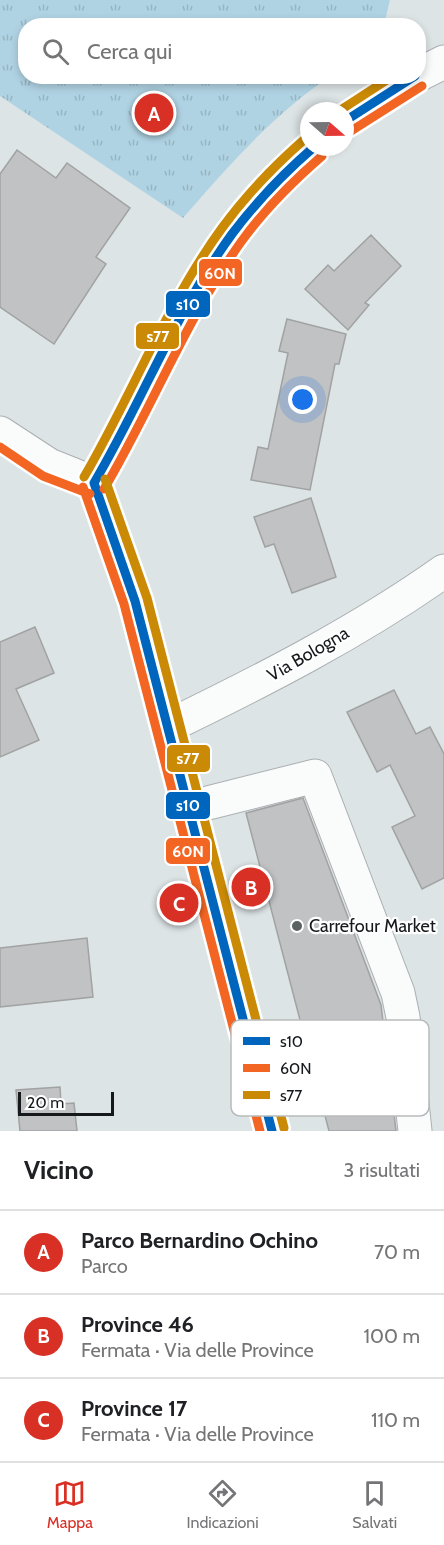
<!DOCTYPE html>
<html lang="it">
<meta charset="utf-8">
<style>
:root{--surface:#fff;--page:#f6f6f6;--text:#202124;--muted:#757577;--line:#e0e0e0;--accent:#d93025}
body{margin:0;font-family:Cabin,sans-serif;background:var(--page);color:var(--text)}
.compass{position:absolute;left:300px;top:102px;width:54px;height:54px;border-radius:50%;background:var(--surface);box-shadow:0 3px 9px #0003;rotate:110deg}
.scale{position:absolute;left:18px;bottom:15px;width:96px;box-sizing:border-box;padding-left:6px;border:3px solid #15191b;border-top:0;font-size:16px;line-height:21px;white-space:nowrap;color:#15191b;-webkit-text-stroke:4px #fff;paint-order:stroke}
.you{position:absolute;left:303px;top:400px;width:21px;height:21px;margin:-15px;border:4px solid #fff;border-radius:50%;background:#1a73e8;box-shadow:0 0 0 9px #1a73e833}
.badge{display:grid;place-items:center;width:39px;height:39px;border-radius:50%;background:var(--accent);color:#fff;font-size:20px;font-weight:700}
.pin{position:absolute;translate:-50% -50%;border:3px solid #fff;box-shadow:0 2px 6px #0006}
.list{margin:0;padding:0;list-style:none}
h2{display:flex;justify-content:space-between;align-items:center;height:78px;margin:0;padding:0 24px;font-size:26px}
h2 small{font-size:20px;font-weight:400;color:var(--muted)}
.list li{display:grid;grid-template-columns:39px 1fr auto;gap:18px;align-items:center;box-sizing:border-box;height:84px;padding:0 24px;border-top:2px solid var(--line)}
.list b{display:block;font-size:22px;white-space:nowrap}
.list p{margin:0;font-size:20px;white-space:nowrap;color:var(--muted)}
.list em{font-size:20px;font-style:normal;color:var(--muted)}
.icon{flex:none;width:33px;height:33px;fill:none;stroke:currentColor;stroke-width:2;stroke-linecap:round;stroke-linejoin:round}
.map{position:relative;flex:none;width:444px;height:1131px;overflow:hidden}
.search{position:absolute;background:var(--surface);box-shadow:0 3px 9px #0003;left:18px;right:18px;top:18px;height:66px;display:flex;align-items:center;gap:15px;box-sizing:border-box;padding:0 21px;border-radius:24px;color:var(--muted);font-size:22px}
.sheet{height:330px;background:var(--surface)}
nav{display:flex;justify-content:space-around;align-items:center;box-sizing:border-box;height:84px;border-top:2px solid var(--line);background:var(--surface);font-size:16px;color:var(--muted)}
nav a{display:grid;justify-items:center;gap:3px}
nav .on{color:var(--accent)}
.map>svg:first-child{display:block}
</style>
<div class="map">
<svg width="444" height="1131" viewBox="0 0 444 1131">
<defs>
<pattern id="park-tufts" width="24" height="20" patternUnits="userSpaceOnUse" patternTransform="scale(1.5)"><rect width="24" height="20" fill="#b0d3e3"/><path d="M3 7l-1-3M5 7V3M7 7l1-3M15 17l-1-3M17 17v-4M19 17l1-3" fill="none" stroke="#96b5c2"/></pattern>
</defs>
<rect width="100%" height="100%" fill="#dde4e6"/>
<path fill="url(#park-tufts)" d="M0,0H390L384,25L26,26V76L329,77C272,116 228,166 183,218L0,96Z"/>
<path fill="#c1c2c3" stroke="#a1a2a2" stroke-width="1.5" d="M17,150L56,178L67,163L130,208L96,257L106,264L54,344L0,307V174Z
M371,235L401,266L365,303L369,305L348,330L305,289L328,265L334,271Z
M287,319L346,334L339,364H335L310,490L251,480L258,447L268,449L288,353L279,351Z
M311,498L336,577L292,593L274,544L265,547L254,517Z
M35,627L54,673L16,689L39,740L0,757V642Z
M394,690L416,734L430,727L444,754V878L422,889L392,827L415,816L390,765L377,772L347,712Z
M303,798L381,1005L396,1131H329L246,813Z
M87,938L93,997L0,1007V948Z
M60,1087L61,1104L74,1103L77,1131H20L16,1090Z"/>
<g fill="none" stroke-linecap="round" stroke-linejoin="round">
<g stroke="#aaafb1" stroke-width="35">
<path id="minor" d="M418,75L444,62
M345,121L416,76
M94,483C141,408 172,323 222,249C247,211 279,177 314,147
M167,727C262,681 358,632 444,571
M188,808L315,776L398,993L403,1017L415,1131"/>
</g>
<g stroke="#aaafb1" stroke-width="35">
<path id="major" d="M0,433L49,465L94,483L135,601L272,1131"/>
</g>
<use href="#minor" stroke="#fafbfb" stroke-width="33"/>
<use href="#major" stroke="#fafbfb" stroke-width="33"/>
<g stroke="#fff" stroke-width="14">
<path id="bus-1" d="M345,121L415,76
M94,483L135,601L272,1131
M94,483C142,402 176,311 232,234C256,202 284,173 314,147"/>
</g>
<g stroke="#fff" stroke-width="14">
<path id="bus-2" d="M351,131L422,86
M0,447L43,476L90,494
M83,487L124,604L260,1131
M104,489C152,408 186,319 241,242C264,210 292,182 322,156"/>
</g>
<g stroke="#fff" stroke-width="14">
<path id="bus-3" d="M339,111L393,76
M84,477C132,395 166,305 222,228C246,195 275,165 306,138
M105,479L147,598L284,1128"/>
</g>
<use href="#bus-1" stroke="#0065bd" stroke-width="9"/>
<use href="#bus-2" stroke="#f26522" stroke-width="9"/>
<use href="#bus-3" stroke="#ca8a05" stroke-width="9"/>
</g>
<circle fill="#5b6062" stroke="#fff" stroke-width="2" cx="297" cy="926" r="6"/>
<g text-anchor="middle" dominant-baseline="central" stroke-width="4.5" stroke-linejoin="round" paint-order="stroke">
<g font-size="18" fill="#15191b" stroke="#fff">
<text transform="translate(308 654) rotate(-30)">Via Bologna</text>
</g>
<g font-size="18" fill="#15191b" stroke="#fff" text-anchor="start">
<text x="309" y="926">Carrefour Market</text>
</g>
</g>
<rect x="231" y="1020" width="198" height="96" rx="9" fill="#fff" stroke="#b9babb" stroke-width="1.5"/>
<rect x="243" y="1037" width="27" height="8" fill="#0065bd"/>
<rect x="243" y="1064" width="27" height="8" fill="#f26522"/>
<rect x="243" y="1091" width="27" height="8" fill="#ca8a05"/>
<g font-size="16" fill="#15191b">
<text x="280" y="1047">s10</text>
<text x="280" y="1074">60N</text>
<text x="280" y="1101">s77</text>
</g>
<g stroke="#fff" stroke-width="2">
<rect x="198" y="258" width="45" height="29" rx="6" fill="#f26522"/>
<rect x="165" y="290" width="46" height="28" rx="6" fill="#0065bd"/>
<rect x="135" y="322" width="45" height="28" rx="6" fill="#ca8a05"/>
<rect x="166" y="744" width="45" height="29" rx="6" fill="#ca8a05"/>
<rect x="165" y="791" width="46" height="29" rx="6" fill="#0065bd"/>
<rect x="165" y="837" width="46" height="28" rx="6" fill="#f26522"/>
</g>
<g font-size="16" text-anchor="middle" font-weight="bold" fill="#fff">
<text x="220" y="279">60N</text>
<text x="188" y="310">s10</text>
<text x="158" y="342">s77</text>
<text x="188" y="764">s77</text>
<text x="188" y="811">s10</text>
<text x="188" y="857">60N</text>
</g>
</svg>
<svg class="compass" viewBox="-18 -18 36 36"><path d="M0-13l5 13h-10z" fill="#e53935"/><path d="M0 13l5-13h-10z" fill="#757577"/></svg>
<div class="scale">20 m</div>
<div class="you"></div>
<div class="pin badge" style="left:154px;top:113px">A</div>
<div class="pin badge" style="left:251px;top:887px">B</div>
<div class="pin badge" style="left:179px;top:903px">C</div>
<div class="search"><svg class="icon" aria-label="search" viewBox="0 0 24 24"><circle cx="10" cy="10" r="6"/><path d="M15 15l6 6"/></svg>Cerca qui</div>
</div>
<section class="sheet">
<h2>Vicino<small>3 risultati</small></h2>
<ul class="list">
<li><span class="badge">A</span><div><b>Parco Bernardino Ochino</b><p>Parco</p></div><em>70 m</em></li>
<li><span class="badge">B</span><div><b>Province 46</b><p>Fermata · Via delle Province</p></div><em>100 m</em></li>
<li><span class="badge">C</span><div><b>Province 17</b><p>Fermata · Via delle Province</p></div><em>110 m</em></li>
</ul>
</section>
<nav>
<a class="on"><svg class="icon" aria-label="map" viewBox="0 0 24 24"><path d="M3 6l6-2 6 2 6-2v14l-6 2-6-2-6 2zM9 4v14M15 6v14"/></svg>Mappa</a>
<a><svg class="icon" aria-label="directions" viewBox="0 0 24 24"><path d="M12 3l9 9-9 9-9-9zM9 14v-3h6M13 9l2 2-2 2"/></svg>Indicazioni</a>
<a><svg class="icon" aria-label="saved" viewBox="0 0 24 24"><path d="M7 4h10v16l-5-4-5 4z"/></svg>Salvati</a>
</nav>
